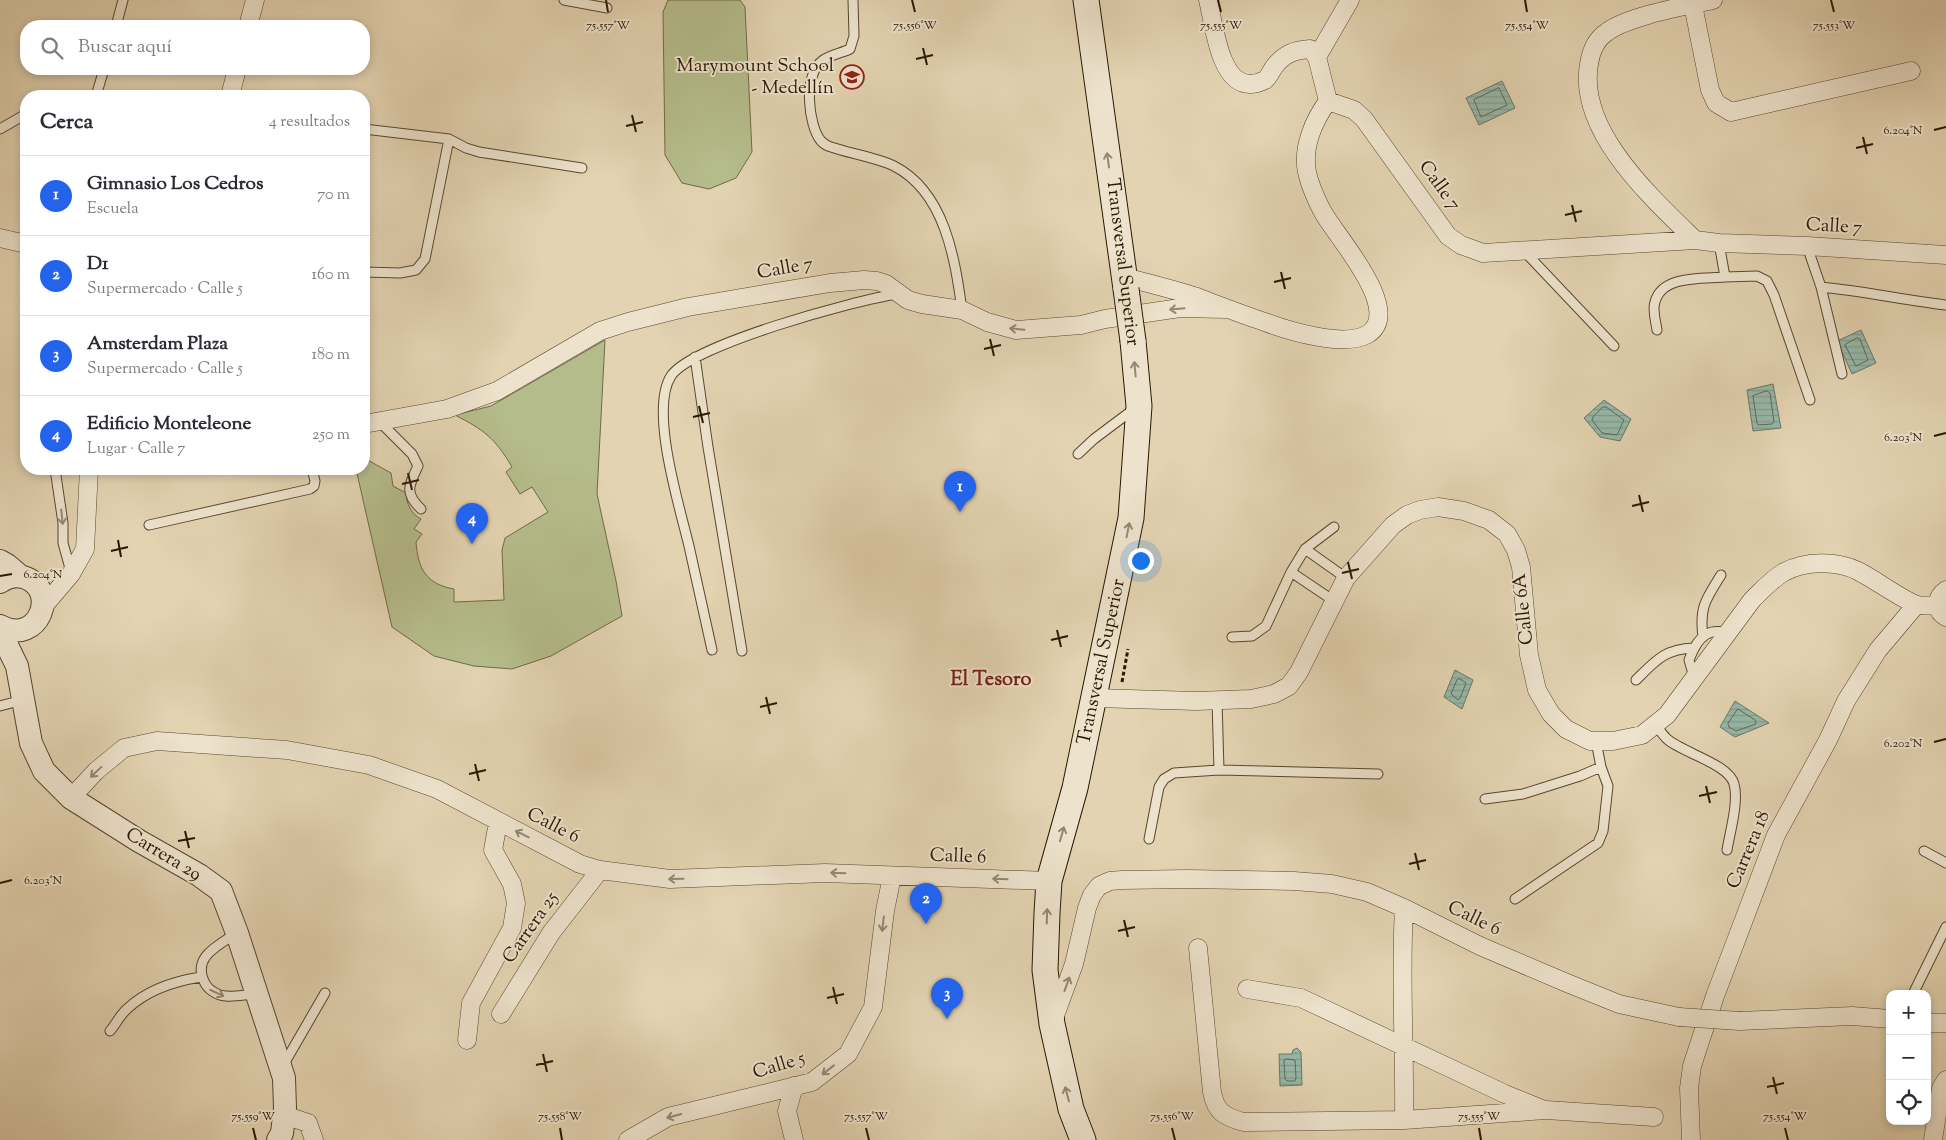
<!DOCTYPE html>
<html lang="es">
<meta charset="utf-8">
<style>
:root{--surface:#fff;--page:#f2f2f3;--text:#2b2b33;--muted:#7c7c81;--line:#e1e1e2;--accent:#2563eb}
body{margin:0;font-family:"Sorts Mill Goudy",serif;background:var(--page);color:var(--text)}
.controls{position:absolute;right:15px;bottom:15px;display:grid;overflow:hidden;border-radius:10px;box-shadow:0 2px 8px #0003}
.controls button{width:45px;height:45px;display:grid;place-items:center;padding:0;border:0;border-bottom:1px solid var(--line);background:var(--surface);color:var(--text);font:25px sans-serif}
.you{position:absolute;left:1140px;top:560px;width:18px;height:18px;margin:-12px;border:4px solid #fff;border-radius:50%;background:#1a73e8;box-shadow:0 0 0 8px #1a73e833}
.badge{display:grid;place-items:center;width:32px;height:32px;border-radius:50%;background:var(--accent);color:#fff;font-size:16px;font-weight:700}
.pin{position:absolute;translate:-50% -41px;filter:drop-shadow(0 1px 2px #0008)}
.pin::after{content:'';position:absolute;top:26px;width:18px;height:15px;background:inherit;clip-path:polygon(0 0,100% 0,50% 100%)}
.list{margin:0;padding:0;list-style:none}
h2{display:flex;justify-content:space-between;align-items:center;height:65px;margin:0;padding:0 20px;font-size:21px}
h2 small{font-size:16px;font-weight:400;color:var(--muted)}
.list li{display:grid;grid-template-columns:32px 1fr auto;gap:15px;align-items:center;box-sizing:border-box;height:80px;padding:0 20px;border-top:1px solid var(--line)}
.list b{display:block;font-size:19px;white-space:nowrap}
.list p{margin:0;font-size:16px;white-space:nowrap;color:var(--muted)}
.list em{font-size:16px;font-style:normal;color:var(--muted)}
.icon{flex:none;width:28px;height:28px;fill:none;stroke:currentColor;stroke-width:2;stroke-linecap:round;stroke-linejoin:round}
.map{position:relative;flex:none;width:1946px;height:1140px;overflow:hidden}
.search{position:absolute;background:var(--surface);box-shadow:0 2px 8px #0003;left:20px;top:20px;width:350px;height:55px;display:flex;align-items:center;gap:12px;box-sizing:border-box;padding:0 18px;border-radius:20px;color:var(--muted);font-size:19px}
.panel{position:absolute;background:var(--surface);box-shadow:0 2px 8px #0003;left:20px;top:90px;width:350px;height:385px;border-radius:20px}
.map>svg:first-child{display:block}
</style>
<div class="map">
<svg width="1946" height="1140" viewBox="0 0 1946 1140">
<defs>
<pattern id="water-rules" width="6" height="5" patternUnits="userSpaceOnUse" patternTransform="scale(1.25)"><rect width="6" height="5" fill="#96b8a9"/><path d="M0 2.5h6" fill="none" stroke="#819d90"/></pattern>
</defs>
<rect width="100%" height="100%" fill="#e3d3b1"/>
<filter id="stains"><feTurbulence type="fractalNoise" baseFrequency=".004" numOctaves="4"/><feColorMatrix values="0 0 0 0 .2 0 0 0 0 .09 0 0 0 0 .02 0 0 0 .5 -.17"/></filter>
<radialGradient id="worn" r=".72"><stop offset=".6" stop-color="#630" stop-opacity="0"/><stop offset="1" stop-color="#630" stop-opacity=".3"/></radialGradient>
<path fill="#b5bc8b" stroke="#6f6a47" d="M668,0H740L745,7L752,152L736,178L709,189L682,183L665,155L663,12Z
M605,340L597,494L616,581L622,616L551,656L512,669L474,666L434,656L392,627L356,469H364V458L391,473L393,486L406,493C407,504 410,513 421,519L414,529L422,534L416,542C418,569 426,584 454,589V602L504,600L502,550L505,538L548,512L532,487L520,494L506,472L512,467C495,438 484,430 455,415L491,406Z"/>
<path fill="url(#water-rules)" stroke="#6a7867" d="M1502,81L1515,108L1479,125L1466,98Z
M1861,330L1876,363L1852,374L1837,341Z
M1773,384L1781,428L1753,431L1747,390Z
M1604,400L1631,419L1620,441L1600,437L1584,418Z
M1455,670L1473,680L1462,709L1444,697Z
M1735,701L1769,723L1735,737L1720,727Z
M1297,1048L1301,1052L1302,1085L1280,1086L1279,1054H1292L1293,1050Z"/>
<g fill="none" stroke-linecap="round" stroke-linejoin="round">
<path stroke="#606856" stroke-width="1" d="M1499,88L1507,105L1481,117L1474,100Z
M1857,338L1860,339L1868,360L1856,366L1845,345Z
M1767,391L1770,393L1774,422L1772,424L1758,425L1757,423L1753,396Z
M1603,407H1606L1624,420L1617,435L1602,433L1592,420L1593,417Z
M1460,679L1466,683L1460,698L1458,700L1451,694L1457,680Z
M1738,709L1755,720L1756,724L1736,731L1729,727L1728,724Z
M1287,1059L1295,1060L1296,1078L1295,1081H1287L1285,1079L1284,1061Z"/>
<g stroke="#58472e" stroke-width="11">
<path id="service" d="M564,0L607,8
M853,0L854,36L850,49C842,53 829,55 822,61C803,75 808,125 821,141C824,144 827,146 831,147C848,153 878,158 894,166C945,192 955,259 962,310
M116,26L123,0
M96,96L104,69
M0,129L26,114
M364,129L449,139L466,148L479,152L582,168
M1807,246L1821,287L1842,374
M1523,250L1614,346
M364,272L400,273L416,270L425,259L449,139
M1725,277L1757,276L1767,281L1774,295L1810,400
M1821,287C1863,291 1904,300 1946,305
M1657,330C1656,322 1652,310 1655,302C1662,275 1702,279 1725,277L1719,243
M695,357L708,447L742,651
M380,422L412,454L418,466C409,485 404,493 421,509
M1078,454L1094,439L1134,409
M55,469L63,523V543L71,572
M149,525L310,489L314,486L315,481L312,469
M1305,549L1346,578
M1291,572L1305,549L1334,527
M1232,637L1252,636L1266,626L1291,572L1334,601
M1703,637C1699,607 1706,599 1721,575
M712,650C704,615 697,581 689,546C680,508 649,410 671,376C691,345 856,300 897,294
M1694,677L1689,660C1693,650 1699,635 1712,632C1716,631 1724,632 1729,632
M1636,680C1656,660 1665,649 1694,648
M1217,700L1219,770
M0,706L23,700
M1654,724C1659,729 1663,735 1667,739C1683,753 1729,764 1734,784C1739,801 1730,832 1727,850
M1485,799L1523,794L1580,776L1601,767
M1149,839L1159,787L1164,779L1174,773L1219,770L1378,774
M1924,851L1946,863
M1515,899L1598,843L1603,831L1608,786L1601,767L1596,741
M237,933C217,946 190,958 206,985C210,991 219,996 226,996C236,997 247,994 257,994
M1913,994L1946,927
M110,1031C116,1024 120,1015 127,1009C147,990 175,981 201,977
M284,1064L325,993"/>
</g>
<g stroke="#58472e" stroke-width="19">
<path id="minor" d="M1208,0C1214,23 1219,84 1250,84C1254,84 1261,82 1265,80C1269,77 1271,71 1274,67C1284,54 1294,50 1310,49L1317,57
M1693,5L1710,90L1716,103L1731,112L1911,71
M248,26L255,0
M230,96L237,69
M1328,101L1354,110L1364,119L1448,236L1461,245L1483,253L1695,240L1719,243L1807,246L1946,255
M1328,101L1317,57L1350,0
M0,238L26,244
M1695,240C1652,198 1577,131 1589,64C1591,51 1596,39 1607,32C1628,16 1686,6 1713,0
M1124,277C1148,283 1171,289 1194,296C1218,305 1241,314 1265,322C1289,331 1345,348 1368,334C1404,311 1337,237 1324,214C1318,204 1309,183 1307,172C1302,147 1314,120 1328,101
M364,424L447,409L497,391L600,331L628,322L688,307L830,283L864,280L877,281L886,284L908,300L922,304L962,310L987,322L1016,330L1081,325L1105,319L1180,308L1226,309
M1946,590C1936,597 1934,610 1946,617
M43,607L71,574L85,549L89,469
M1095,698L1196,701L1251,699L1274,694L1289,686L1299,672L1346,578L1393,525L1407,515L1420,510L1438,507L1464,511L1489,520L1507,534L1516,550L1521,567L1529,655L1537,690L1551,714L1566,729L1590,741H1613L1642,735L1667,715L1752,600C1762,590 1771,580 1784,572C1805,561 1836,560 1858,571C1871,577 1907,603 1918,605C1924,606 1931,605 1937,605
M71,798L96,771L124,748L157,741L287,750L369,765L437,789L580,864L600,870L670,879L825,873L1049,881
M1198,948L1212,1092C1216,1112 1223,1116 1243,1122L1404,1120L1546,1110L1654,1117
M1247,989L1301,998L1505,1094L1542,1109
M501,1014L551,933L600,870
M1053,1021L1074,964L1087,908L1092,895L1099,886L1110,881L1122,880L1187,879L1294,881L1332,884L1367,892L1404,908L1480,946L1567,983L1619,1004L1679,1017
M1740,1021L1852,1016L1890,1019
M1927,1023H1946
M467,1040L471,1003L512,928L516,903L512,884L493,850L498,822
M284,1118H293L308,1123L314,1140
M1404,1120C1405,1049 1400,978 1404,908
M628,1140L668,1117L812,1082L848,1054L873,1007L885,911L892,876
M794,1140L787,1111L794,1086
M1691,1140L1689,1088L1692,1066L1715,996L1776,835L1828,740L1846,701L1878,650L1916,605
M1933,1140L1941,1088L1946,1080"/>
</g>
<g stroke="#58472e" stroke-width="24">
<path id="tertiary" d="M0,561L7,565L20,576
M0,582C7,577 15,575 23,577C61,588 39,647 0,626
M0,631L17,666L31,743L44,771L71,798L139,841L199,875L221,891L237,933L284,1078L285,1108L282,1133L278,1140"/>
</g>
<g stroke="#291803" stroke-width="27">
<path id="secondary" d="M1086,0L1126,289
M1083,1140L1071,1109L1052,1024L1045,970L1047,913L1049,881L1075,788L1131,518L1139,406L1133,341"/>
</g>
<path stroke="#291803" stroke-width="3" stroke-dasharray="4 2.5" stroke-linecap="butt" d="M1122,682L1128,649"/>
<use href="#service" stroke="#ede2cc" stroke-width="9"/>
<use href="#minor" stroke="#ede2cc" stroke-width="18"/>
<use href="#tertiary" stroke="#ede2cc" stroke-width="22"/>
<use href="#secondary" stroke="#ede2cc" stroke-width="25"/>
<g stroke="#58472e" stroke-width="19" stroke-linecap="butt">
<path id="minor-bridge" d="M1679,1017L1740,1021"/>
</g>
<g stroke="#291803" stroke-width="27" stroke-linecap="butt">
<path id="secondary-bridge" d="M1126,289L1133,341"/>
</g>
<use href="#minor-bridge" stroke="#ede2cc" stroke-width="18"/>
<use href="#secondary-bridge" stroke="#ede2cc" stroke-width="25"/>
</g>
<defs><path id="oneway-shaft" d="M-6 0H5M1.5-3L5.5 0L1.5 3" fill="none" stroke-width="1.6" stroke-linecap="round" stroke-linejoin="round" transform="scale(1.25)"/></defs>
<g stroke="#958772">
<use href="#oneway-shaft" transform="translate(1108 160) rotate(-98)"/>
<use href="#oneway-shaft" transform="translate(1177 309) rotate(175)"/>
<use href="#oneway-shaft" transform="translate(1017 329) rotate(-174)"/>
<use href="#oneway-shaft" transform="translate(1135 369) rotate(-95)"/>
<use href="#oneway-shaft" transform="translate(62 517) rotate(84)"/>
<use href="#oneway-shaft" transform="translate(1128 530) rotate(-79)"/>
<use href="#oneway-shaft" transform="translate(96 772) rotate(137)"/>
<use href="#oneway-shaft" transform="translate(522 834) rotate(-153)"/>
<use href="#oneway-shaft" transform="translate(1062 834) rotate(-74)"/>
<use href="#oneway-shaft" transform="translate(838 873) rotate(-178)"/>
<use href="#oneway-shaft" transform="translate(676 879) rotate(179)"/>
<use href="#oneway-shaft" transform="translate(1000 879) rotate(-178)"/>
<use href="#oneway-shaft" transform="translate(1047 916) rotate(-88)"/>
<use href="#oneway-shaft" transform="translate(883 924) rotate(97)"/>
<use href="#oneway-shaft" transform="translate(1067 984) rotate(-70)"/>
<use href="#oneway-shaft" transform="translate(217 993) rotate(25)"/>
<use href="#oneway-shaft" transform="translate(828 1070) rotate(142)"/>
<use href="#oneway-shaft" transform="translate(1067 1094) rotate(-105)"/>
<use href="#oneway-shaft" transform="translate(674 1116) rotate(164)"/>
</g>
<path fill="none" stroke="#291803" stroke-width="2" d="M606,0L608,12M912,0L915,12M1218,0L1221,12M1525,0L1527,12M1831,0L1834,12M923,48L927,65M916,59L933,55M632,115L636,132M626,126L643,122M1934,130L1946,127M1863,137L1867,154M1856,148L1873,144M1572,205L1576,222M1565,215L1582,211M1281,272L1285,289M1274,282L1291,278M990,339L994,356M984,349L1001,345M699,406L703,423M693,417L710,413M1934,436L1946,433M408,473L412,490M402,484L419,480M1639,495L1643,512M1632,506L1649,502M118,540L121,557M111,551L128,547M1348,562L1352,579M1342,573L1359,569M0,576L12,574M1057,630L1061,647M1051,640L1068,636M766,697L770,714M760,707L777,703M1934,742L1946,739M475,764L479,781M469,774L486,770M1706,786L1710,803M1699,796L1717,792M185,831L189,848M178,841L195,838M1415,853L1419,870M1409,864L1426,860M0,883L12,880M1124,920L1128,937M1118,931L1135,927M833,987L837,1004M827,998L844,994M543,1054L547,1072M536,1065L553,1061M1773,1077L1777,1094M1767,1087L1784,1083M253,1128L256,1140M560,1128L562,1140M866,1128L869,1140M1172,1128L1175,1140M1479,1128L1481,1140M1785,1128L1788,1140"/>
<defs>
<g id="school-ring" transform="scale(1.25)"><circle r="9.5" fill="#ede2cc" stroke="#8f2418" stroke-width="1.5"/><path d="M0-5L7-2L0 1L-7-2ZM-4 1L0 2.5L4 1V4Q0 6-4 4Z" fill="#8f2418"/></g>
</defs>
<g fill-rule="evenodd">
<use href="#school-ring" x="852" y="77"/>
</g>
<g text-anchor="middle" dominant-baseline="central" stroke-width="4" stroke-linejoin="round" paint-order="stroke">
<g font-size="19" fill="#291803" stroke="#ede2cc" text-anchor="end">
<text x="834" y="66">Marymount School<tspan x="834" dy="22">- Medellín</tspan></text>
</g>
<g font-size="19" fill="#291803" stroke="#ede2cc">
<text transform="translate(1439 186) rotate(54)">Calle 7</text>
<text transform="translate(1834 227) rotate(3)">Calle 7</text>
<text transform="translate(1122 262) rotate(83)">Transversal Superior</text>
<text transform="translate(785 269) rotate(-10)">Calle 7</text>
<text transform="translate(1524 609) rotate(-96)">Calle 6A</text>
<text transform="translate(1102 662) rotate(-78)">Transversal Superior</text>
<text transform="translate(553 826) rotate(27)">Calle 6</text>
<text transform="translate(1749 850) rotate(-67)">Carrera 18</text>
<text transform="translate(163 855) rotate(31)">Carrera 29</text>
<text transform="translate(958 857) rotate(2)">Calle 6</text>
<text transform="translate(1474 919) rotate(26)">Calle 6</text>
<text transform="translate(531 928) rotate(-55)">Carrera 25</text>
<text transform="translate(779 1066) rotate(-17)">Calle 5</text>
</g>
<g font-size="20" font-weight="bold" fill="#7a1f14" stroke="#ede2cc">
<text x="991" y="680">El Tesoro</text>
</g>
</g>
<g font-size="12" text-anchor="middle" fill="#291803" stroke="#ede2cc" stroke-width="4" stroke-linejoin="round" paint-order="stroke">
<text x="608" y="29">75.557°W</text>
<text x="915" y="29">75.556°W</text>
<text x="1221" y="29">75.555°W</text>
<text x="1527" y="29">75.554°W</text>
<text x="1834" y="29">75.553°W</text>
<text x="1903" y="134">6.204°N</text>
<text x="1903" y="441">6.203°N</text>
<text x="43" y="578">6.204°N</text>
<text x="1903" y="747">6.202°N</text>
<text x="43" y="884">6.203°N</text>
<text x="253" y="1120">75.559°W</text>
<text x="560" y="1120">75.558°W</text>
<text x="866" y="1120">75.557°W</text>
<text x="1172" y="1120">75.556°W</text>
<text x="1479" y="1120">75.555°W</text>
<text x="1785" y="1120">75.554°W</text>
</g>
<rect width="100%" height="100%" filter="url(#stains)"/>
<rect width="100%" height="100%" fill="url(#worn)"/>
</svg>
<div class="controls">
<button>+</button>
<button>−</button>
<button><svg class="icon" aria-label="locate" viewBox="0 0 24 24"><circle cx="12" cy="12" r="6"/><path d="M12 2v4M12 18v4M2 12h4M18 12h4"/></svg></button>
</div>
<div class="you"></div>
<div class="pin badge" style="left:960px;top:512px">1</div>
<div class="pin badge" style="left:926px;top:924px">2</div>
<div class="pin badge" style="left:947px;top:1019px">3</div>
<div class="pin badge" style="left:472px;top:544px">4</div>
<div class="search"><svg class="icon" aria-label="search" viewBox="0 0 24 24"><circle cx="10" cy="10" r="6"/><path d="M15 15l6 6"/></svg>Buscar aquí</div>
<section class="panel">
<h2>Cerca<small>4 resultados</small></h2>
<ul class="list">
<li><span class="badge">1</span><div><b>Gimnasio Los Cedros</b><p>Escuela</p></div><em>70 m</em></li>
<li><span class="badge">2</span><div><b>D1</b><p>Supermercado · Calle 5</p></div><em>160 m</em></li>
<li><span class="badge">3</span><div><b>Amsterdam Plaza</b><p>Supermercado · Calle 5</p></div><em>180 m</em></li>
<li><span class="badge">4</span><div><b>Edificio Monteleone</b><p>Lugar · Calle 7</p></div><em>250 m</em></li>
</ul>
</section>
</div>
